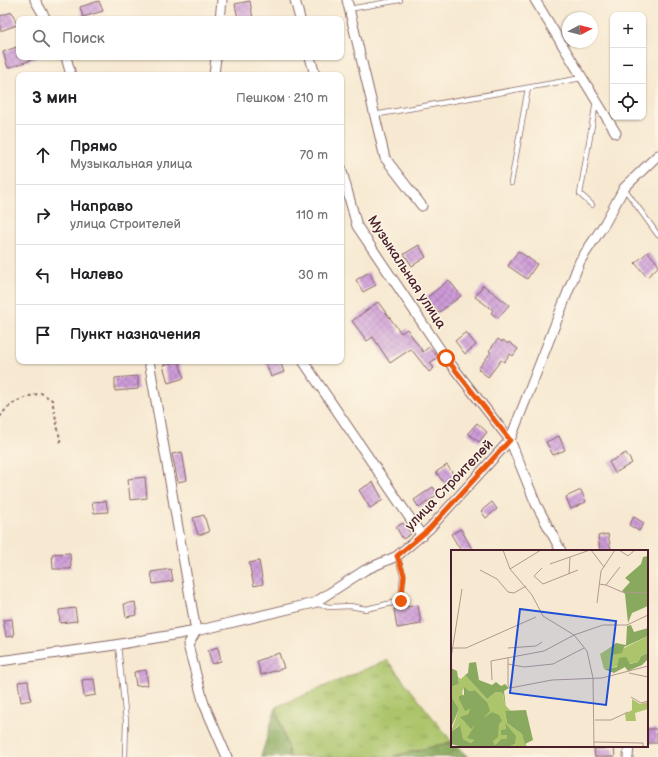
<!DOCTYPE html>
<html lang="ru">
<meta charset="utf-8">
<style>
:root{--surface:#fff;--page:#f6f6f6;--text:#202124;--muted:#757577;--line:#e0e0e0}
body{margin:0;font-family:"Balsamiq Sans",sans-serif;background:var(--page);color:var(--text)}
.controls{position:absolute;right:12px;top:12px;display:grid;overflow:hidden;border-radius:8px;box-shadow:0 1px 3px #0004}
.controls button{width:36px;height:36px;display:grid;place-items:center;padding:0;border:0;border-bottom:1px solid var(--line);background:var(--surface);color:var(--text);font:20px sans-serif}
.compass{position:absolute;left:562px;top:12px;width:36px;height:36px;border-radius:50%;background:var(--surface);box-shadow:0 1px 3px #0004;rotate:83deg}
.stop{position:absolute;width:12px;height:12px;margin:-9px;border:3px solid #ea580c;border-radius:50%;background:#fff}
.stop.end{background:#ea580c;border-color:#fff;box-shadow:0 1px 4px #0008}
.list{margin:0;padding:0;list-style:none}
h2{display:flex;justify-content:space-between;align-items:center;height:52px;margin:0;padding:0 16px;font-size:17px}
h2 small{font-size:13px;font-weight:400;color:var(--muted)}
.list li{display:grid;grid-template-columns:26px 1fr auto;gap:12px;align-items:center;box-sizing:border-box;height:60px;padding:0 16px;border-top:1px solid var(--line)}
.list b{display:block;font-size:15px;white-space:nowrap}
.list p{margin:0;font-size:13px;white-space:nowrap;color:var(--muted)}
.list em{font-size:13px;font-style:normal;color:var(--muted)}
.icon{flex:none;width:22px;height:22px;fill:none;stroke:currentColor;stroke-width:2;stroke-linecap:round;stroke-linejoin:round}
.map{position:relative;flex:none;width:658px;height:757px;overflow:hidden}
.search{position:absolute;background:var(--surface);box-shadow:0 1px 3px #0004;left:16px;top:16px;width:328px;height:44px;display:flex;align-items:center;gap:10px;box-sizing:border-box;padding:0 14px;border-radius:8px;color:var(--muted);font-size:15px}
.panel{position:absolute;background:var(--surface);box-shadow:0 1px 3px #0004;left:16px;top:72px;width:328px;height:292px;border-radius:8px}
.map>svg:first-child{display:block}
</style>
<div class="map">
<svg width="658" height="757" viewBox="0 0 658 757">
<defs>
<pattern id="grass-tufts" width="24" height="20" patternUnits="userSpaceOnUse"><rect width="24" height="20" fill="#acc56a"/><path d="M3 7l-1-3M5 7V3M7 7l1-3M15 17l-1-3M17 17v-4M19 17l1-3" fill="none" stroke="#8e9f57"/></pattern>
<pattern id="forest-crowns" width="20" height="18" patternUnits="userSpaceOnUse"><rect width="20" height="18" fill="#89aa5e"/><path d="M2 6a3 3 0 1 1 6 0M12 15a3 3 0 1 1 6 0" fill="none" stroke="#728a4e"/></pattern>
<pattern id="building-cross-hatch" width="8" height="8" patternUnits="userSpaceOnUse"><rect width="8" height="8" fill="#cd9bd9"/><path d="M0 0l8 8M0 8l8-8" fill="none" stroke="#a87eb0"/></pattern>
</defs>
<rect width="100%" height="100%" fill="#fcf5e5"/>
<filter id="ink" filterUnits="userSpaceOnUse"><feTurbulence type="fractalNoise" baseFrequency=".025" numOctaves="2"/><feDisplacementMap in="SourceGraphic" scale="8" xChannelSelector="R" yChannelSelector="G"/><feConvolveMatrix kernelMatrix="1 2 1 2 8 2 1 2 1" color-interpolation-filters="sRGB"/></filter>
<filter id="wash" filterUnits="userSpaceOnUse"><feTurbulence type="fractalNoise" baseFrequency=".012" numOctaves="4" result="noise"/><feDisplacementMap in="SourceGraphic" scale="16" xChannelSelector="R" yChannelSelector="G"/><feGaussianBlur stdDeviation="0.9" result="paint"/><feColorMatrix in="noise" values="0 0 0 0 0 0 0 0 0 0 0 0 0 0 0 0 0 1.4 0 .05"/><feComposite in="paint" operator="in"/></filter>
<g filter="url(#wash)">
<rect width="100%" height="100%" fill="#f7e9d1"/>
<path fill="url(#grass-tufts)" stroke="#7b724a" d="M387,660L452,742L394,756V757H290L276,707Z"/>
<path fill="url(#forest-crowns)" stroke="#6a6444" d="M276,707L290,757H261Z
M452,742V746H457L468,757H394V756Z"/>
<g id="blocks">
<path fill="url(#building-cross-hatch)" d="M99,1L103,11L83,17L80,7Z
M250,1L253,19H238L235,4Z
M12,12L17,25L0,31V16Z
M19,46V57H37V58L8,68L3,52Z
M419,245L426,257L412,266L404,254Z
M518,251L537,264L527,279L508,266Z
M648,252L658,264V267L647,277L635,263Z
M369,272L376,285L363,292L356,280Z
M449,280L461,296L438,313L426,298Z
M483,285L509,305L498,318L491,313L493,310L475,297Z
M378,302L401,333L407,329L423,352L429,347L438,357L430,363L434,368L429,372L411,349L390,363L373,337L367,341L352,321Z
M466,332L476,345L465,354L455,341Z
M498,339L502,342L503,340L508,344L509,342L518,349L513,356L510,354L504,362L501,360L488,377L478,369L491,352L489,351Z
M179,361L184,378L168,383L163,365Z
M265,361H280L284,372L271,377Z
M138,376V389L115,391V378Z
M477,423L487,432L479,442L468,433Z
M559,436L565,450L553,455L546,442Z
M182,452L187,480L178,482L172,454Z
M626,453L632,463L615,473L609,462Z
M447,465L456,478L445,485L436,472Z
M145,477L147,498L130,500L128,479Z
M373,482L383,500L370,508L359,490Z
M433,487L438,494L419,508L414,500Z
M581,490L586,502L571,509L566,497Z
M106,501L108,512L94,513L92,502Z
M492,502L497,509L486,518L481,511Z
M204,515L209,532L198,535L193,518Z
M634,517L644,523L639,531L629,525Z
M403,523L411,534L403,539L396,527Z
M461,529L473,551H461L451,534Z
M608,534L611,551H600L598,536Z
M70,553L71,569H53L52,554Z
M259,561L263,584L254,586L249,563Z
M171,569L173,581L153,584L151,572Z
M135,602L137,615L126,617L124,604Z
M418,605L421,624L397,628L394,609Z
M75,608L77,621L60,623L59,610Z
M12,619L14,636L6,637L3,620Z
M218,647L221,661L212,664L208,650Z
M279,653L284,668L261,675L257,661Z
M146,670L148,685L136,686L134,672Z
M94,679L96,695L84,697L82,680Z
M28,681L31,700L21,702L18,682Z
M647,729H657V743H647Z
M614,748L615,757H595L594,749Z"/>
</g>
</g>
<g filter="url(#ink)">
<use href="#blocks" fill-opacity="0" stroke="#876665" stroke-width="1"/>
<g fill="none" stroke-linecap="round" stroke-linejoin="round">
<g stroke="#876665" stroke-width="6">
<path id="service" d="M349,9L400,0
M374,115L582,78
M511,183L528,88
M624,188L658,235
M592,205L580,194L596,102
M314,603L329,607L350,606L366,609L401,601L403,575L397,556
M118,645L126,721L125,757"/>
</g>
<g stroke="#876665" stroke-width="11">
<path id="minor" d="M35,0L46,19
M295,0L300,19
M347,0L385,158L422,206
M535,0L616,133
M220,19L222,0
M66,57L71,75
M310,57L315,75
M214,75L216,57
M341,168L357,226L446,358L510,440L536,504L561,551
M149,361L196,631L188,645L204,704L227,757
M303,361L422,536
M0,661L115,645L196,631L314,603L365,570L397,556L429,529L510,440L580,261L605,223L624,188L658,155
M628,757L629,746"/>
</g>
<path stroke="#876665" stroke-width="2" stroke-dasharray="3 3" stroke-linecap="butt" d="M0,417C9,402 25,397 41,393L52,400L61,444"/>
<use href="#service" stroke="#fff" stroke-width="4.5"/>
<use href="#minor" stroke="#fff" stroke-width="9"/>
</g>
</g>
<g fill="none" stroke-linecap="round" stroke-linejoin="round" filter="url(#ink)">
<path stroke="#ea580c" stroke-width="5" d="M401,601L404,575L397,556L429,529L510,440L446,358"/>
</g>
<g text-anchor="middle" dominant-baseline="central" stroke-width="3" stroke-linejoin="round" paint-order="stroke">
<g font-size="14" fill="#4a1f2b" stroke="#fcf5e5">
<text transform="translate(407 272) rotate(57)">Музыкальная улица</text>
<text transform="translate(449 485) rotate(-46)">улица Строителей</text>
</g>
</g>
<g transform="translate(451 550)">
<rect width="197" height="197" fill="#f7e9d1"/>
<path d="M197,86V103L190,106L187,112L153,119L149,104L160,97L161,104ZM14,125L36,149L45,142L52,143L53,150V143L54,155L60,161H54L56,173L71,184L76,197H57L64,194L54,174L55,179L50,181L51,185H56L55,189H50L44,195L42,191L48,174L41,162L24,175L23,190L20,193L12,189L8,175L0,182L8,159L0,146V137L8,134L7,127L10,129ZM13,138L18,141L24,140L36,152L14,173L10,167L17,164L19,159L16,158L11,142ZM181,149L189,154L197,152V159L184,163L185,171H175L174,164L181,160Z" fill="#acc56a" fill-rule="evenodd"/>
<path d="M197,6V56L181,63L177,73L174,44L171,41L179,32L174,28L190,14L192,7ZM180,75L183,82L197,78V86L173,97L171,103L161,105L160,97L165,93L175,95L176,76ZM197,103V109L191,115L177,121L174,117L163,123L153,119L166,117L168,108L175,107L179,114L187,112L190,106ZM25,112L28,130L41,135L45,132L50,136L54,134L58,138L53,141L55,159L52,143L45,142L36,149L14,125L17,123L18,113ZM0,118L6,121L8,134L0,137ZM13,137L18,141L24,140L36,152L39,161L32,168L41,162L48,165L51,171L48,174L47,187L42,191L44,195L50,189H55L56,185H50V180L55,179L54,173L65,186L64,194L57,197H12L0,194V182L9,175L12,189L20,193L23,190L16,188L24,175L20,179L9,167L17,164L19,159L14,161L8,149V146L13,145ZM0,146L8,159L0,178ZM75,160L82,190L74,194L71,184L56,173L54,161Z" fill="#89aa5e"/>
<path fill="none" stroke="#b2988f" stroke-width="1" d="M52,0L59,19L81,45L92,66L123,85L136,101L142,128L143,197M140,0L153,17M168,0L177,6L184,0M99,14L139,0M91,18L83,26L92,34L127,20M59,19L90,0M29,20L46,29L57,42L63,43L75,36M118,24L119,7M148,34L155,35L169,17M155,35L171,42L197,43M146,53L150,21L164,0M0,98H15L85,67M57,98L85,96L91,92M57,107V135L59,138L101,130L151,128L197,116M0,108L11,39M57,114L73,117L102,114L133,98M178,123L197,127M41,130L40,111L93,101L123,85L152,75H176L197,65M180,147L190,153L197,151M144,170H160L177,162M143,192L192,193V197"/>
<path fill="#1d4ed8" fill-opacity="0.15" stroke="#1d4ed8" stroke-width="2" d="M69,59L165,71L155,155L59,143Z"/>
<rect width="197" height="197" fill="none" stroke="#4a1f2b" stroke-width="2"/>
</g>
</svg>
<div class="controls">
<button>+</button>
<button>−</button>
<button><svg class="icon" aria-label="locate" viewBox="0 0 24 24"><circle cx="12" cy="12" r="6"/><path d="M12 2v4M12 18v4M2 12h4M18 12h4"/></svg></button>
</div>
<svg class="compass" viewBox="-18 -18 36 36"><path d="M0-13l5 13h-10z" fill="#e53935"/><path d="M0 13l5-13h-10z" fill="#757577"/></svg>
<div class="stop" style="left:446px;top:358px"></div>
<div class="stop end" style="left:401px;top:601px"></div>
<div class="search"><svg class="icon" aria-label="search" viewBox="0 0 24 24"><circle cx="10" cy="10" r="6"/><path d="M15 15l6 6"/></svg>Поиск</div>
<section class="panel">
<h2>3 мин<small>Пешком · 210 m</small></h2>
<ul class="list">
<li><svg class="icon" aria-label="ahead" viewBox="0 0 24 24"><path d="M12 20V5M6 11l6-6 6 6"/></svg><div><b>Прямо</b><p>Музыкальная улица</p></div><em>70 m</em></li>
<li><svg class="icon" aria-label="right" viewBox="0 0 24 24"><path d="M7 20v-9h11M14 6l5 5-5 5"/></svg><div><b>Направо</b><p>улица Строителей</p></div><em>110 m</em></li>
<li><svg class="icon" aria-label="left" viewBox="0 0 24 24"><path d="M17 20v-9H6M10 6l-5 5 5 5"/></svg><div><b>Налево</b></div><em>30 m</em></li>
<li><svg class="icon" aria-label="arrive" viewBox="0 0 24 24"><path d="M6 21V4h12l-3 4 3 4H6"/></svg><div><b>Пункт назначения</b></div></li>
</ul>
</section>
</div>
